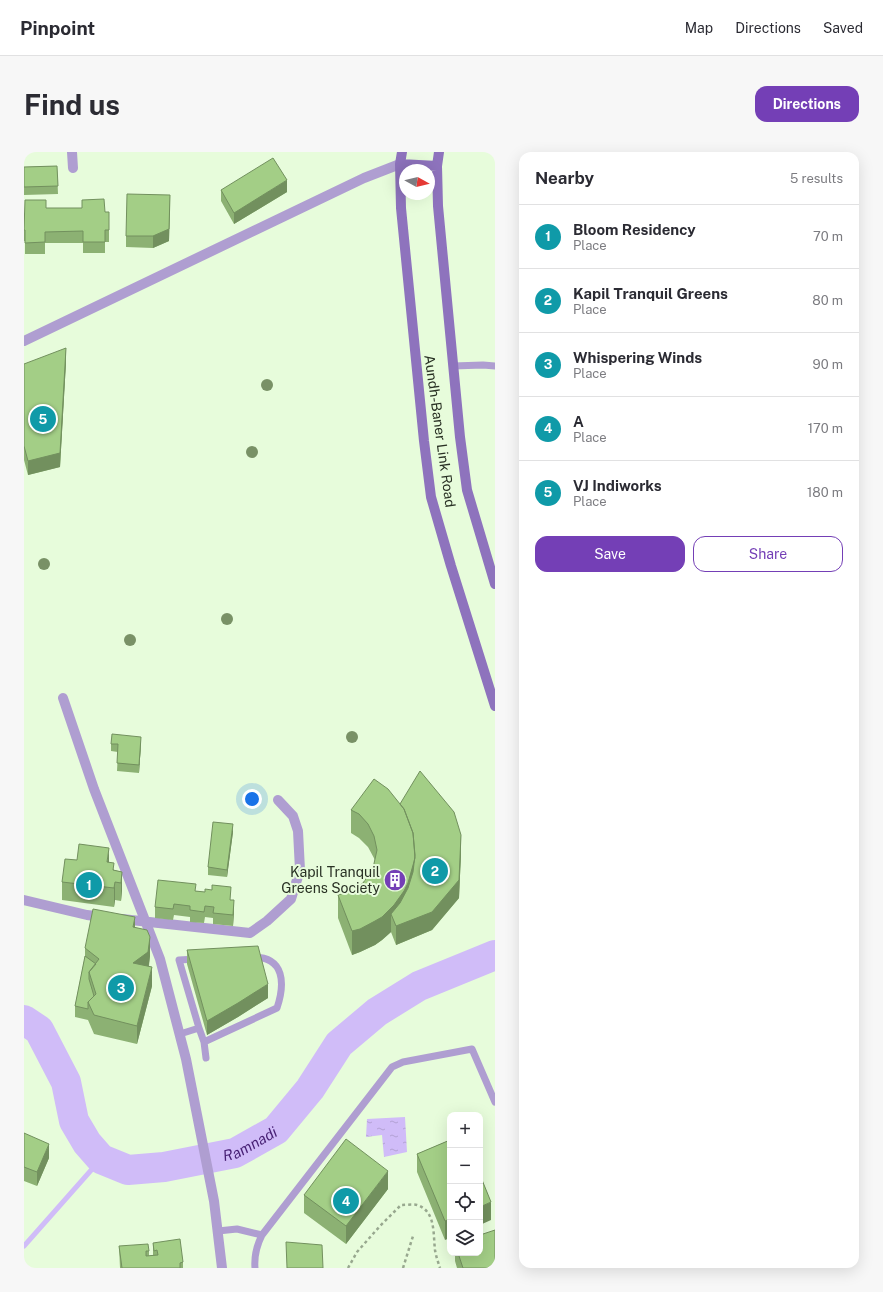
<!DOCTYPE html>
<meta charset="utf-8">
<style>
:root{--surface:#fff;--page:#f7f7f7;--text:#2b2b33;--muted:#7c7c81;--line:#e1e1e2;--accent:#743fb6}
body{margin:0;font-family:"Public Sans",sans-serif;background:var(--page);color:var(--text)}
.controls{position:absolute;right:12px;bottom:12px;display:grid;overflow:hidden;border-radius:8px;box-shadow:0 4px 16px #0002}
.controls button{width:36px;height:36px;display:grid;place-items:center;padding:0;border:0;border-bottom:1px solid var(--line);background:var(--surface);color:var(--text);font:20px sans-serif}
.compass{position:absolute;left:375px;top:12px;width:36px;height:36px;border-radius:50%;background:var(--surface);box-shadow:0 4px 16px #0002;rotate:98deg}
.you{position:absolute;left:228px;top:647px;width:14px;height:14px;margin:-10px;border:3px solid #fff;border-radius:50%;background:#1a73e8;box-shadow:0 0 0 6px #1a73e833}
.badge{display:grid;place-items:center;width:26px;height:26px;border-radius:50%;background:var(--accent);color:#fff;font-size:13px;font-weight:700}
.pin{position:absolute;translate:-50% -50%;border:2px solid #fff;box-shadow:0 1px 4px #0006}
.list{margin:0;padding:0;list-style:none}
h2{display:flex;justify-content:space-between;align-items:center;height:52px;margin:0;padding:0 16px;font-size:17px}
h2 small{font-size:13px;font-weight:400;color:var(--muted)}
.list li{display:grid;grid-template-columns:26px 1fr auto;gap:12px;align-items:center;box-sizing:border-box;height:64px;padding:0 16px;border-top:1px solid var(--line)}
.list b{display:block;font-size:15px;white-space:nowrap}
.list p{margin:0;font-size:13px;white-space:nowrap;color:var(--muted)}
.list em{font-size:13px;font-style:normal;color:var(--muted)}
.actions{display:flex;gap:8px;padding:12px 16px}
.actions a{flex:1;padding:9px 0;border:1px solid var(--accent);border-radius:12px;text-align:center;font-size:14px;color:var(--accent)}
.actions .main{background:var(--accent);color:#fff}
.icon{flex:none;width:22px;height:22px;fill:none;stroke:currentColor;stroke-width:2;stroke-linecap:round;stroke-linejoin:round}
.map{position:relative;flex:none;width:471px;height:1116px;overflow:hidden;border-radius:12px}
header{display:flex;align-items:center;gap:24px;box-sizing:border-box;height:56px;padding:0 20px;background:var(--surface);border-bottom:1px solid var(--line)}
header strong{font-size:19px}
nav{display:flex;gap:22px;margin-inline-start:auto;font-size:14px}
.intro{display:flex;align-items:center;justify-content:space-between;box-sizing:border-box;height:96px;padding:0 24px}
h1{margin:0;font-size:28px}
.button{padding:10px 18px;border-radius:12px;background:var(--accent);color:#fff;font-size:14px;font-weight:700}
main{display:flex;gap:24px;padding:0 24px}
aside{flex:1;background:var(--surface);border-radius:12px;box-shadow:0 4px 16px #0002}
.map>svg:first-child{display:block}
</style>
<header>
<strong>Pinpoint</strong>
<nav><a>Map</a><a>Directions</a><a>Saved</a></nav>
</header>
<div class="intro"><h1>Find us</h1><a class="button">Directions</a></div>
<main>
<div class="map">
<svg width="471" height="1116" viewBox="0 0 471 1116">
<defs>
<pattern id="water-ripples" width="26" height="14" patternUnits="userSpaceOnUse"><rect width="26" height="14" fill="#d0bcf8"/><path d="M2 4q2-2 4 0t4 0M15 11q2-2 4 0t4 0" fill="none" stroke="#b3a2d4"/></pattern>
</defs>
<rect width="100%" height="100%" fill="#e7fcdb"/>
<path fill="url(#water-ripples)" d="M381,965L383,1000L360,1005L358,983L342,985L343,967Z"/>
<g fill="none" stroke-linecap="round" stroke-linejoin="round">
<path stroke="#d0bcf8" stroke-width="5" d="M0,1094L77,1007"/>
<path stroke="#d0bcf8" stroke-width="30" id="s1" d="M0,868L15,878L42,930L50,969L63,991L77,1007L104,1018L140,1015L211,1001L252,978L286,937L315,892L353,860L395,834L471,803"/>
<path stroke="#98a88f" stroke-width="2.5" stroke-dasharray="3 3" stroke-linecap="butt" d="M324,1116L333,1100L356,1074L377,1053C382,1053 389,1052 393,1053C412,1059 409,1082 411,1098C412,1104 414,1110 416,1116
M379,1116L389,1084"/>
<path stroke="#af9ed1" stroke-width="7" d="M429,214L459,213L471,214
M172,807L155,808L175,876
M156,882L175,876L180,890
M182,906L180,890L253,856C261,832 261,805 229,805
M194,1079L213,1077L238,1083
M231,1116C230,1104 233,1093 238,1083L368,915L379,910L448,897L471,950"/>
<path stroke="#af9ed1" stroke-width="10" d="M48,0L49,16
M0,189L340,26L376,12
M39,546L70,637L136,807L162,907L190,1049L198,1116
M0,748L63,763L80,765
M98,767L226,781L243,769L267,747L276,718L274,679L269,664L254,648"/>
<path stroke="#8e73bd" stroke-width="10" d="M378,0L376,12L377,56L400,289L407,345L427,414L471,554
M415,0L413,14L414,54L436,285L443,338L471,432
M376,12L413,14"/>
</g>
<g fill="#799166">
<circle cx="243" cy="233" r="6"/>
<circle cx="228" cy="300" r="6"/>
<circle cx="20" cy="412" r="6"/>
<circle cx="203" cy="467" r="6"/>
<circle cx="106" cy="488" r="6"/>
<circle cx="328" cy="585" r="6"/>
</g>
<path fill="#8cb173" d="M33,14L34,42L0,43V15Z
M197,38L263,40L210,72L197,49Z
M146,55L145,89L129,96L102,95V84Z
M22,56L81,60L85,78V90H81V101H59V91H21V102H1V89H0V61Z
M42,210L36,315L4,323L0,308V212Z
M87,592H117L115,621L93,619L94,600L87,599Z
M376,652L437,701L435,746L408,778L372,793L367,780L358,788L351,793L336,800L328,803L314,766V743L327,739L339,731L349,716L351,708L344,695L335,686L327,681V658Z
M209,680L203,725L184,723V715Z
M53,708L85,710L90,718L98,720V738L97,749L91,748L90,755L38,748V730Z
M172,739L207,748L210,759L209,774L189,772V766L181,765L180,771L166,770V765L150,763L149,768L131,766V755Z
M111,775L126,804L125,814L128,834L113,892L70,882L64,868L51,865V854L61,804V796Z
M163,798L244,846L214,865L183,883L163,812Z
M0,981L25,1006L13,1034L0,1029Z
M426,988L421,1088L393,1020V1002Z
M364,1037L322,1092L280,1061V1043Z
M129,1091L159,1110V1116H96L95,1094L125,1099V1104L129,1103Z
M431,1101H456L471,1116H433L431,1109Z"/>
<path fill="#72905e" d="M263,28V40L210,72V61Z
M146,43L145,89L129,96V84Z
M42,196V210L36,315L4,323V309Z
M117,585V592L115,621V613Z
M209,672V680L203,725V718Z
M437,683V701L435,746L408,778L372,793V774L367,762V780L358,788L351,793L336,800L328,803V779L391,706Z
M85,696V714L83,710Z
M98,720V738L97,749V731Z
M91,730V748L90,755V736Z
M210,748V759L209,774V763Z
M111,765V783L109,775Z
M126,785V804L124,818L109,811Z
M128,815V834L113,892V874Z
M244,832V846L214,865L183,883V869Z
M25,992V1006L13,1034V1020Z
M364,1019V1037L322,1092V1074Z
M467,1050V1068L456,1073V1055Z
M426,1067V1086L421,1088V1069Z"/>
<path fill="#a3ce86" stroke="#72905e" d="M249,6L263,28L210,61L197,38Z
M33,14L34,34L0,35V15Z
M103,42L146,43L145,77L129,84H102Z
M80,47L81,60H85V78H81V90H59V79L21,80V90L1,91V78H0L1,48H22V56H58V48Z
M42,196L36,301L4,309L0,294V212Z
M88,582L117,585L115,613L93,611L94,592H87Z
M396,619L430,660L437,683L435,728L408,760L372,774L367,762L376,751L384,736L389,720L391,703L389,681L380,657L376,652Z
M350,627L364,637L380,657L389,681L391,706L384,731L380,739L370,753L358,765L351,769L336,777L328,779L314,743L327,739L339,731L349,716L353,698L350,684L344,672L335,662L327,658Z
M189,670L209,672L203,718L184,715Z
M55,692L85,696L83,710L90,711L89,718L98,720L97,731L91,730L90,736L38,730L41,707L53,708Z
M134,728L172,732L171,739L181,740V737L188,738V733L207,735L206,748H210L209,763L189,761L190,755L181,754L180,760L166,758V754L150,752L149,757L131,755Z
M69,757L111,765L109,775L123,778L126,785L124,800L109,811L128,815L113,874L70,863L64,850L72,842L65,820L75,807L61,796Z
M234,794L244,832L214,851L183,869L163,798Z
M61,804L72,812L65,820V827L70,844L64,850V857L51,854Z
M0,981L25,992L13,1020L0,1015Z
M322,987L364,1019L322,1074L280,1043Z
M426,988V1067L421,1069L393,1002Z
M456,1023L467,1050L456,1055Z
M471,1078V1116H439L434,1101H456V1083Z
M156,1087L159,1110L156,1111V1116H98L95,1094L124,1092L125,1099H122V1104L134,1103L133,1098L130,1099L129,1091Z
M262,1090L298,1093L299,1116H263Z"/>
<defs>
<g id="building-disc" transform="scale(1.15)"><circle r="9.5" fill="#743fb6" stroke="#e7fcdb"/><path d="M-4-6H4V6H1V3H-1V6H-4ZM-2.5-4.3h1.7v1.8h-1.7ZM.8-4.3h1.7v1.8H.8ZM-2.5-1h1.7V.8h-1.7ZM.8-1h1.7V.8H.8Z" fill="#fff"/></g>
</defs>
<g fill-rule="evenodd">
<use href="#building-disc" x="371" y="728"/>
</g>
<g text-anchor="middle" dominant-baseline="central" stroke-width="4" stroke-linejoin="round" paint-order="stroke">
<g font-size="14" fill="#293124" stroke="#e7fcdb">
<text transform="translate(416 279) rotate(82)">Aundh-Baner Link Road</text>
</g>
<g font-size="14" fill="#293124" stroke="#e7fcdb" text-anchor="end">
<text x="356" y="720">Kapil Tranquil<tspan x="356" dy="16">Greens Society</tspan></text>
</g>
<g font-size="15" font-style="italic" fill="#461f73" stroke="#e7fcdb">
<text stroke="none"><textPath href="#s1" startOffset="318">Ramnadi</textPath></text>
</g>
</g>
</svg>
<div class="controls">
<button>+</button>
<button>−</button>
<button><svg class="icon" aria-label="locate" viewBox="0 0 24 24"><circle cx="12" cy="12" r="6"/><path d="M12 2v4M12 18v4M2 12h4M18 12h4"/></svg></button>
<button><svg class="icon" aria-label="layers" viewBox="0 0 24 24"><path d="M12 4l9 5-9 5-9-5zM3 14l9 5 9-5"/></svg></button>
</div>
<svg class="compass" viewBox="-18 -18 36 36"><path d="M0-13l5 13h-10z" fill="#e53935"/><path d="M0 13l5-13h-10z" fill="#7c7c81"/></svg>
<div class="you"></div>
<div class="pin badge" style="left:65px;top:733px;background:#0f9aa8">1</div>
<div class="pin badge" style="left:411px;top:719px;background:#0f9aa8">2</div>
<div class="pin badge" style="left:97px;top:836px;background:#0f9aa8">3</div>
<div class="pin badge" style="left:322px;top:1049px;background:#0f9aa8">4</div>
<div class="pin badge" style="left:19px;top:267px;background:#0f9aa8">5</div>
</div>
<aside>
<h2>Nearby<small>5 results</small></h2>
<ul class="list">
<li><span class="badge" style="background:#0f9aa8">1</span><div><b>Bloom Residency</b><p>Place</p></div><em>70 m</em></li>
<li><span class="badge" style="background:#0f9aa8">2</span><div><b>Kapil Tranquil Greens</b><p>Place</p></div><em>80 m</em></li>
<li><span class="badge" style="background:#0f9aa8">3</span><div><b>Whispering Winds</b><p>Place</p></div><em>90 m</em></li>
<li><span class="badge" style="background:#0f9aa8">4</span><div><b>A</b><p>Place</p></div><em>170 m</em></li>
<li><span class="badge" style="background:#0f9aa8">5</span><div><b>VJ Indiworks</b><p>Place</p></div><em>180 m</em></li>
</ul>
<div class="actions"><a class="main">Save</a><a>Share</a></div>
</aside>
</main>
